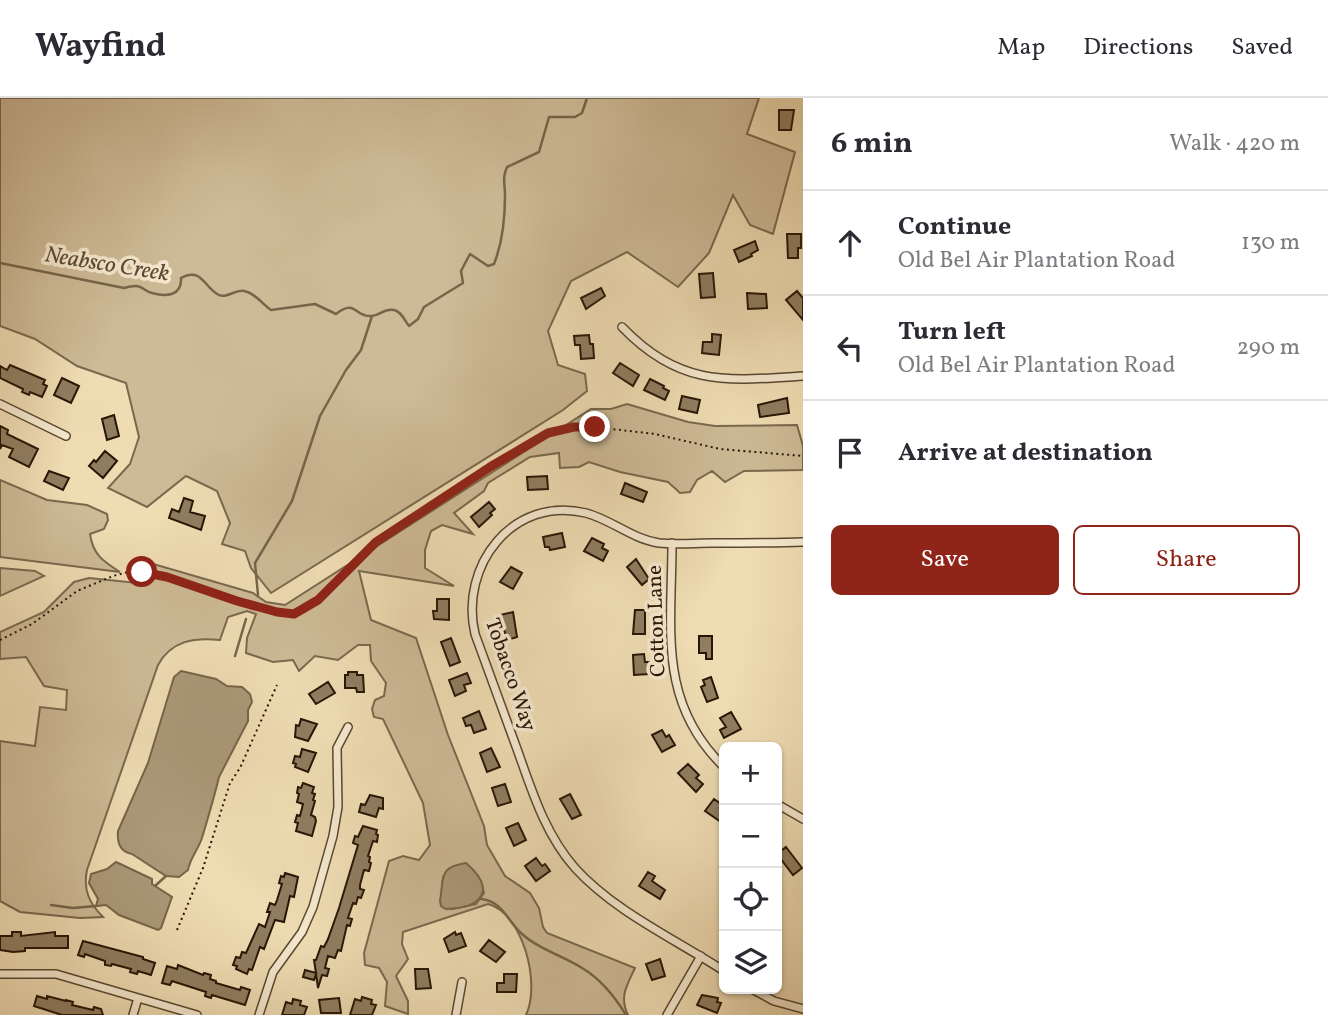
<!DOCTYPE html>
<meta charset="utf-8">
<style>
:root{--surface:#fff;--page:#f2f2f3;--text:#2b2b33;--muted:#7c7c81;--line:#e1e1e2;--accent:#8f2418}
body{margin:0;font-family:Vollkorn,serif;background:var(--page);color:var(--text)}
.controls{position:absolute;right:21px;bottom:21px;display:grid;overflow:hidden;border-radius:10px;box-shadow:0 2px 5px #0004}
.controls button{width:63px;height:63px;display:grid;place-items:center;padding:0;border:0;border-bottom:2px solid var(--line);background:var(--surface);color:var(--text);font:35px sans-serif}
.stop{position:absolute;width:21px;height:21px;margin:-16px;border:5px solid #8f2418;border-radius:50%;background:#fff}
.stop.end{background:#8f2418;border-color:#fff;box-shadow:0 2px 7px #0008}
.list{margin:0;padding:0;list-style:none}
h2{display:flex;justify-content:space-between;align-items:center;height:91px;margin:0;padding:0 28px;font-size:30px}
h2 small{font-size:23px;font-weight:400;color:var(--muted)}
.list li{display:grid;grid-template-columns:46px 1fr auto;gap:21px;align-items:center;box-sizing:border-box;height:105px;padding:0 28px;border-top:2px solid var(--line)}
.list b{display:block;font-size:26px;white-space:nowrap}
.list p{margin:0;font-size:23px;white-space:nowrap;color:var(--muted)}
.list em{font-size:23px;font-style:normal;color:var(--muted)}
.actions{display:flex;gap:14px;padding:21px 28px}
.actions a{flex:1;padding:16px 0;border:2px solid var(--accent);border-radius:10px;text-align:center;font-size:24px;color:var(--accent)}
.actions .main{background:var(--accent);color:#fff}
.icon{flex:none;width:38px;height:38px;fill:none;stroke:currentColor;stroke-width:2;stroke-linecap:round;stroke-linejoin:round}
.map{position:relative;flex:none;width:803px;height:917px;overflow:hidden}
header{display:flex;align-items:center;gap:42px;box-sizing:border-box;height:98px;padding:0 35px;background:var(--surface);border-bottom:2px solid var(--line)}
header strong{font-size:33px}
nav{display:flex;gap:38px;margin-inline-start:auto;font-size:24px}
main{display:flex}
aside{flex:1;background:var(--surface)}
.map>svg:first-child{display:block}
</style>
<header>
<strong>Wayfind</strong>
<nav><a>Map</a><a>Directions</a><a>Saved</a></nav>
</header>
<main>
<div class="map">
<svg width="803" height="917" viewBox="0 0 803 917">
<rect width="100%" height="100%" fill="#efdcb3"/>
<filter id="stains"><feTurbulence type="fractalNoise" baseFrequency=".00286" numOctaves="4"/><feColorMatrix values="0 0 0 0 .2 0 0 0 0 .09 0 0 0 0 .02 0 0 0 .5 -.17"/></filter>
<radialGradient id="worn" r=".72"><stop offset=".6" stop-color="#630" stop-opacity="0"/><stop offset="1" stop-color="#630" stop-opacity=".3"/></radialGradient>
<path fill="#cdba96" stroke="#7a684e" stroke-width="2" fill-rule="evenodd" d="M0,0H759L747,36L795,54L773,136L750,127L733,97L709,155L678,189L627,154L571,183L548,233L558,267L585,276L587,293L563,312L271,495L251,470L245,453L222,446L230,425L217,393L186,378L147,409L108,390L130,366L139,339L126,285L77,268L35,241L0,228Z
M627,306L688,324L715,328L797,327L803,348V372L744,373L725,384L712,373L697,382L690,394L680,395L668,384L620,374L589,364L579,369L560,370L559,355L530,359L488,385L484,393L454,415L473,436L442,427L431,433L425,452V470L454,488L359,473L371,522L416,540L448,637L484,728L487,747L505,778L530,795L539,810L543,829L547,835L635,870C627,887 619,899 628,917H526C541,886 523,815 488,806L403,834L402,846L408,861L396,878L408,903V916L385,908L387,884L379,870L365,867L364,855L389,763L403,758L419,762L430,747L423,705L383,621L374,619L372,611L375,602L384,598L386,585L371,563L370,547H358L338,562L315,558L299,573L293,562L273,564L246,555L247,540L256,516L247,513L228,519L220,542C194,539 171,543 158,567L87,772C83,792 89,805 103,819L80,820L20,814L0,803V643L35,648L40,609L66,612L67,592L44,588L26,559L0,561V534L44,514L74,484L89,480L147,486L150,465L253,495L266,504L285,507L591,311H611ZM443,779L481,784L484,795L476,806L451,811L442,791Z
M0,382L47,402L87,407L107,416L108,422L104,431L90,436C93,457 103,463 120,474L0,459Z
M0,470L35,473L44,478L0,498Z"/>
<path fill="#ab9978" stroke="#76654a" stroke-width="2" d="M181,573L216,581L227,588L242,589L250,596L252,604L248,612V623L219,679C214,700 208,720 202,740C198,752 190,760 188,772L179,779L166,778L132,756C120,754 117,744 118,733L148,665L174,579Z
M116,764L152,781V786L172,799L161,830L158,832L119,817L106,807L96,808L98,801L89,785L91,776L107,771Z
M466,765C497,792 482,810 446,811L441,808L440,803C444,780 438,769 466,765Z"/>
<g fill="none" stroke-linecap="round" stroke-linejoin="round">
<path stroke="#76654a" stroke-width="2.5" d="M0,165L124,190C127,189 132,188 136,188C142,188 146,194 152,195C166,199 182,198 181,180C201,169 204,188 217,196C226,202 235,191 244,193C255,195 262,206 271,212L315,206L336,216C356,200 355,220 372,218C380,217 385,210 394,212C402,214 404,222 409,228L418,221L424,209L463,185L461,173L470,156L488,168L494,166C502,146 505,118 505,97C505,86 502,80 507,69L539,54L549,19H575L582,15L587,0
M258,497L255,465L292,403L320,318L346,272L361,252L372,218
M235,558L246,521
M155,788L166,778
M481,801C502,803 507,822 521,835C538,851 563,858 582,870C601,881 615,899 626,917
M51,807L73,810L96,808"/>
</g>
<path fill="#8f7d60" stroke="#271606" stroke-width="2" d="M779,12H794L791,32H779Z
M787,136H801V150H798V160H788Z
M755,143L758,152L751,156L752,158L739,164L734,152Z
M713,175L715,199L701,200L699,176Z
M601,190L605,198L586,211L581,200Z
M797,193L803,200V222L786,202Z
M747,195L766,196L767,210L748,211Z
M712,236L721,237L719,257L702,255L703,244H712Z
M589,237L590,246H593L594,260L581,261L580,247H575L574,238Z
M620,265L639,277L633,288L613,275Z
M10,267L45,282L43,286L47,288L42,299L30,294L29,297L22,294L23,291L0,280V268L7,272Z
M62,280L79,288L71,305L54,297Z
M650,281L664,288L663,290L669,293L665,302L644,292Z
M682,298L700,302L697,315L679,311Z
M787,300L789,315L760,319L758,307Z
M114,317L119,338L107,342L102,321Z
M0,328L8,332L7,336L38,351L29,369L9,359L13,351L2,347L0,351Z
M105,353L117,363L103,380L89,368L94,362L96,364Z
M49,373L69,380L63,392L44,383Z
M547,378L548,391L528,392L527,379Z
M625,385L647,394L643,404L621,396Z
M184,400L193,403L190,414L205,418L201,432L169,420L172,411L179,414Z
M489,404L495,411L490,415L492,417L479,429L471,419Z
M562,435L565,449L550,452L549,449H545L543,439Z
M592,440L604,446L602,450L608,453L603,463L584,453Z
M636,461L649,481L642,487L627,469Z
M511,469L522,475L513,491L500,484Z
M437,501H449V522L434,521L433,513H437Z
M635,512H645V536H633Z
M513,514L517,539L507,542L500,517Z
M699,538H712V561H706V555H699Z
M451,540L460,564L450,568L441,544Z
M644,556L645,564H649V576L634,577L633,557Z
M348,574H357V577H363L364,594H357L356,590H345V577H348Z
M467,575L471,585L464,587L466,593L455,598L449,582Z
M711,579L718,600L707,604L701,589L705,587L703,582Z
M328,584L335,595L316,606L309,596Z
M479,613L486,631L474,635L471,627L466,628L463,620Z
M731,614L741,631L724,640L720,632L726,629L720,620Z
M301,621L317,626L308,643L295,639L296,627L299,628Z
M662,632L666,639L669,637L675,647L662,654L652,637Z
M491,650L500,669L487,674L480,655Z
M302,651L316,655L308,674L295,669L296,666L293,665L295,658L300,659Z
M688,666L699,677L696,680L703,686L696,694L678,675Z
M303,685L314,689L312,695L315,696L313,702L315,703L311,717L315,719L316,723L312,738L296,733L298,725L295,724L297,717L300,718L303,706L297,704L299,696L297,695L298,689L301,690Z
M505,686L511,704L498,708L492,690Z
M570,696L581,717L572,721L560,701Z
M370,697L383,700V711L379,710L376,719L359,714L361,706L365,707Z
M714,701L724,708V726L705,713Z
M518,725L526,742L514,748L506,730Z
M363,728L377,732L376,736L378,737L377,744L373,743L368,758L370,759L369,764L371,765L369,773L364,772L360,787V791L364,792L361,800L358,799L356,806L353,805L348,820L352,821L350,828L347,827L341,853L338,852L335,860L328,858L325,870L329,871L327,878L322,877L318,890L316,876L314,882L303,879L305,872L316,875L314,862H316L321,848L324,849L328,841L339,810L358,747L353,745L355,738L358,739Z
M786,749L802,770L793,777L777,756Z
M536,760L542,768L545,766L550,773L536,783L525,768Z
M648,774L655,778L652,783L665,792L660,801L639,788Z
M285,775L298,779L294,799L290,798L284,824L275,822L264,851L260,849L252,872L249,871L247,876L236,871L237,868L233,867L236,859L240,860L242,854L246,855L259,826L265,829L270,814H267L270,805L275,807L277,802L282,786L279,785L281,778L284,779Z
M12,834H21V838L55,834V838H68V850H25V853L13,854L0,852V838H12Z
M455,834L456,837L461,835L466,848L449,854L444,841Z
M489,842L505,854L496,864L480,853Z
M83,843L143,859V861L155,865L151,877L138,873L137,876L130,874L131,871L112,866L111,868L105,867V863L85,856L84,859L78,857Z
M660,861L665,878L652,882L646,866Z
M178,867L203,877L204,875L211,877L210,881L216,883V885L240,892L241,889L250,892L245,907L212,897L211,900L205,898L206,894L172,883L170,887L162,885L167,868L177,871Z
M415,871H428L431,890L416,891Z
M504,876H517L516,894H497V885H504Z
M702,897L718,900L717,904L721,905L717,915L697,907Z
M37,898L47,901V898L66,903V902L73,904L72,907L93,912L94,909L101,911L103,917H62L34,908Z
M362,899L372,902L371,906L376,907L372,917H350L355,901L361,903Z
M339,900L341,915H321L319,902Z
M293,901L301,903L300,907L307,909L304,917H282L286,904L292,906Z"/>
<g fill="none" stroke-linecap="round" stroke-linejoin="round">
<g stroke="#594831" stroke-width="10">
<path id="street" d="M622,229C680,289 726,283 803,278
M0,306L66,338
M672,445C672,531 657,604 724,669
M777,706L803,721
M724,873C675,841 615,814 575,770C545,736 532,693 517,651C503,613 489,574 475,536C459,468 513,397 586,415C612,422 632,441 659,445C677,447 695,445 712,445C743,445 773,445 803,444
M0,876H56L197,917
M752,891L774,903L803,911
M133,917L138,900
M259,917L273,874L302,834L313,809L333,738L338,709L337,650L348,629
M456,917L462,884
M667,917L701,858"/>
</g>
<path stroke="#271606" stroke-width="2" stroke-dasharray="2 3.5" stroke-linecap="butt" d="M0,542L32,526L77,493L113,478L135,472L167,479L237,504L277,514L294,516L319,501L376,444L490,369L538,340L557,332L574,329L612,331L655,336L720,351L803,358
M177,832L203,770L230,685L240,670L277,587"/>
<use href="#street" stroke="#f5e8ce" stroke-width="7"/>
</g>
<g fill="none" stroke-linecap="round" stroke-linejoin="round">
<path stroke="#8f2418" stroke-width="9" d="M142,474L167,479L237,503L277,514L294,516L318,502L376,444L490,369L548,335L574,329H595"/>
</g>
<g text-anchor="middle" dominant-baseline="central" stroke-width="7" stroke-linejoin="round" paint-order="stroke">
<g font-size="21" fill="#271606" stroke="#f5e8ce">
<text transform="translate(657 523) rotate(-92)">Cotton Lane</text>
<text transform="translate(510 577) rotate(71)">Tobacco Way</text>
</g>
<g font-size="23" font-style="italic" fill="#5c4a34" stroke="#f5e8ce">
<text transform="translate(107 167) rotate(9)">Neabsco Creek</text>
</g>
</g>
<rect width="100%" height="100%" filter="url(#stains)"/>
<rect width="100%" height="100%" fill="url(#worn)"/>
</svg>
<div class="controls">
<button>+</button>
<button>−</button>
<button><svg class="icon" aria-label="locate" viewBox="0 0 24 24"><circle cx="12" cy="12" r="6"/><path d="M12 2v4M12 18v4M2 12h4M18 12h4"/></svg></button>
<button><svg class="icon" aria-label="layers" viewBox="0 0 24 24"><path d="M12 4l9 5-9 5-9-5zM3 14l9 5 9-5"/></svg></button>
</div>
<div class="stop" style="left:142px;top:474px"></div>
<div class="stop end" style="left:595px;top:329px"></div>
</div>
<aside>
<h2>6 min<small>Walk · 420 m</small></h2>
<ul class="list">
<li><svg class="icon" aria-label="ahead" viewBox="0 0 24 24"><path d="M12 20V5M6 11l6-6 6 6"/></svg><div><b>Continue</b><p>Old Bel Air Plantation Road</p></div><em>130 m</em></li>
<li><svg class="icon" aria-label="left" viewBox="0 0 24 24"><path d="M17 20v-9H6M10 6l-5 5 5 5"/></svg><div><b>Turn left</b><p>Old Bel Air Plantation Road</p></div><em>290 m</em></li>
<li><svg class="icon" aria-label="arrive" viewBox="0 0 24 24"><path d="M6 21V4h12l-3 4 3 4H6"/></svg><div><b>Arrive at destination</b></div></li>
</ul>
<div class="actions"><a class="main">Save</a><a>Share</a></div>
</aside>
</main>
